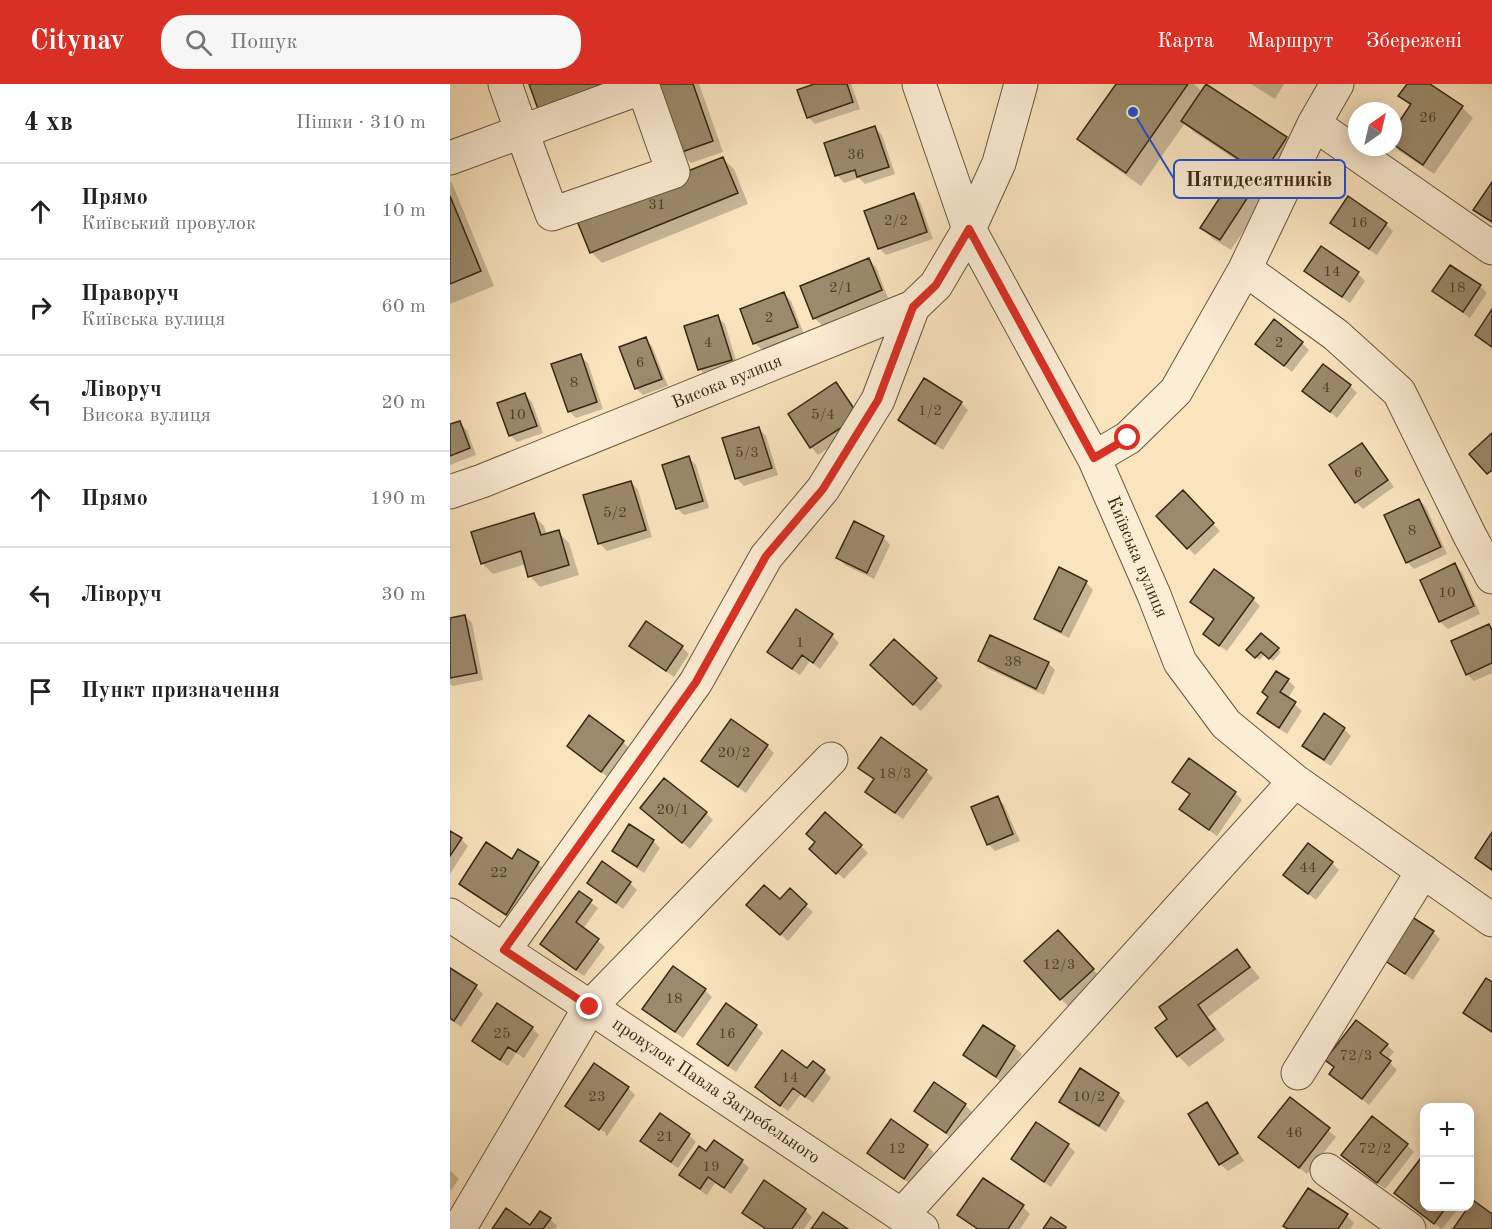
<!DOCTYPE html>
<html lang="uk">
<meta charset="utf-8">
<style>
:root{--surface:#fff;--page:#f6f6f6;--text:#202124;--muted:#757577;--line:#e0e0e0;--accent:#d93025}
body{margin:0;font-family:"Old Standard TT",serif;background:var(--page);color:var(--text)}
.controls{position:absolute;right:18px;bottom:18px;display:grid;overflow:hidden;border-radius:12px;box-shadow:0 3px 15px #0003}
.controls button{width:54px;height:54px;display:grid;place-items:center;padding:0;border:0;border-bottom:2px solid var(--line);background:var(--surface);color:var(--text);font:30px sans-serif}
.compass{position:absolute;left:898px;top:18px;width:54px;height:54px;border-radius:50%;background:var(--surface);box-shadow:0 3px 15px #0003;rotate:34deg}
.stop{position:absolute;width:18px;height:18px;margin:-14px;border:4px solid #d93025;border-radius:50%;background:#fff}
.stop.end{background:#d93025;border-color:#fff;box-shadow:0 2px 6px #0008}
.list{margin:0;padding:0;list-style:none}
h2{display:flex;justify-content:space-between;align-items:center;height:78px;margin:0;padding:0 24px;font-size:26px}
h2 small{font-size:20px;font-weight:400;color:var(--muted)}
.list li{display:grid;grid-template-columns:39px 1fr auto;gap:18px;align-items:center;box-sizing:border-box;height:96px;padding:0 24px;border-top:2px solid var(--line)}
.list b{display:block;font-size:22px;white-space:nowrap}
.list p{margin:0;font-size:20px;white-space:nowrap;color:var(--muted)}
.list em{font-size:20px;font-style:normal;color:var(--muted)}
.icon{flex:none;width:33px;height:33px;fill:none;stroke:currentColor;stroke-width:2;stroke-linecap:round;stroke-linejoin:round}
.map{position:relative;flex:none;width:1042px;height:1145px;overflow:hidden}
header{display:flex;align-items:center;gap:36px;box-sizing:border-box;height:84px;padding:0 30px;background:var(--accent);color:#fff}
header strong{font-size:28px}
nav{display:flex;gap:33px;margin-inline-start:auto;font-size:21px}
.search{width:420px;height:54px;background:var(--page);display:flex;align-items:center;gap:15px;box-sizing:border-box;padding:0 21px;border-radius:24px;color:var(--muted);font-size:22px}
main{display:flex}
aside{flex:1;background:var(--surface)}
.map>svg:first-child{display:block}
</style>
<header>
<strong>Citynav</strong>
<div class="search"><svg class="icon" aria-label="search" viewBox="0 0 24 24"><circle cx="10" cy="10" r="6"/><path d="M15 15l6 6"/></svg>Пошук</div>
<nav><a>Карта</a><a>Маршрут</a><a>Збережені</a></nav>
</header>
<main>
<aside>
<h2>4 хв<small>Пішки · 310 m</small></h2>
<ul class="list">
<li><svg class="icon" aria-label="ahead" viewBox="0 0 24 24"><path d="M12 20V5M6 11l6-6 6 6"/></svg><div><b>Прямо</b><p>Київський провулок</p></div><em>10 m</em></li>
<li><svg class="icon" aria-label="right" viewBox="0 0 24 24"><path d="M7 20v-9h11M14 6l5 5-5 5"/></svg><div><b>Праворуч</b><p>Київська вулиця</p></div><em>60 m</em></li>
<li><svg class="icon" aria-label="left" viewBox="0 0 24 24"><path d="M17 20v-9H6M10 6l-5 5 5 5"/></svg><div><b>Ліворуч</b><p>Висока вулиця</p></div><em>20 m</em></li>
<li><svg class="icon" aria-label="ahead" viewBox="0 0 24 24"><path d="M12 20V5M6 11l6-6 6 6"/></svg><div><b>Прямо</b></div><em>190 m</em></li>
<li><svg class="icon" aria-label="left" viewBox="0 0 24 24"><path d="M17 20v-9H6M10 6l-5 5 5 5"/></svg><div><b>Ліворуч</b></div><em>30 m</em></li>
<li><svg class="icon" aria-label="arrive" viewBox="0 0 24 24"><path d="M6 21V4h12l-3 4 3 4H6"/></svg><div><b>Пункт призначення</b></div></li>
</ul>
</aside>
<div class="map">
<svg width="1042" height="1145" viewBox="0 0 1042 1145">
<rect width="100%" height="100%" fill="#fae4be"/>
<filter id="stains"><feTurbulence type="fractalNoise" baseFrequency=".00333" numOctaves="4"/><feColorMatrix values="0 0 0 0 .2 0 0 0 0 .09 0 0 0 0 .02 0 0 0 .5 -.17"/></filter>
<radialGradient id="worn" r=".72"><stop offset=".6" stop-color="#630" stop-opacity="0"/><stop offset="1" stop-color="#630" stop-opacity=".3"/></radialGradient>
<path fill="#0003" d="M207,0H249L273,68L241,79L230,68Z
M368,0H401L410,25L365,40L358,33Z
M668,0H744L752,8L756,2L836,54L847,65L781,166L763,155L752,144L794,81L744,48L735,39L691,102L644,69L629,55Z
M801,0H834L825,15Z
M958,0H977L1012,23L1023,34L984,90L949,67L943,60V49L961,23L950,12Z
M425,44L432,51L445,90L415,100L409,94L394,99L387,91Z
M273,75L284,85L298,120L152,179L141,168Z
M0,97L2,99L44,202L0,220Z
M463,111L470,118L483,155L436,171L429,164Z
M882,139L936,140L943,147L927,171L889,146Z
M872,164L908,190L915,197L900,219L863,194L856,187Z
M419,176L426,183L438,214L372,241L364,234Z
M1030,202L1037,209L1020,234L991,214L984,207Z
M334,210L341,217L354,250L312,266L305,259Z
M267,233L275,240L288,283L257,293L250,285Z
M195,255L202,262L218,302L193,311L186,304Z
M852,259L859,266L842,288L814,266Z
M130,272L138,279L153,325L126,334L119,327Z
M386,300L393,307L415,340L368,371L361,363L340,331Z
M900,302L907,309L887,334L854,307Z
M75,311L82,318L93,349L67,358L60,351Z
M511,319L518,326L493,366L457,343L449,336Z
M9,339L17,346L26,371L0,381V342Z
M308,344L316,352L328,391L294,402L287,395L274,355Z
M911,360L918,368L944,403L913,425L906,418Z
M239,374L246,381L259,424L234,431L227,424Z
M181,398L188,406L202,453L157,467L149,459Z
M733,408L770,447L745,471L738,464Z
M969,416L976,423L997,470L964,485L957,478Z
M83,431L94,442L97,451L108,448L119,459L129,491L90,503L80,492L76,480L43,490L32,479Z
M405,439L433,453L440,461L424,495L395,481L388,474Z
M1005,481L1012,488L1030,530L998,545L990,538L972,496Z
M765,487L803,515L810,522L777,567L762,557L765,536L749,525L742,518Z
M636,498L643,506L619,554L593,541L585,534Z
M15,532L22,539L33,596L2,602L0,600V535Z
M196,539L232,563L239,570L224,593L188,569L181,562Z
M1039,542L1042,545V589L1024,597L1017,590Z
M382,551L389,559L370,585L360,577L350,591L326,575L319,567Z
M811,551L831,568L823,577L815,570L809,576L798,566Z
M444,557L493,602L471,627L429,588Z
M529,577L598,579L605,586L594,611L537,584Z
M838,596L845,603L838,614L852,627L837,650L816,636L809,629Z
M894,645L901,652L881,682L861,669L854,662Z
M173,658L180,665L159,694L126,669L119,662Z
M317,662L324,669L296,709L260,684L253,677Z
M740,676L785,709L792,716L767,752L738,732L731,724L741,711L724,698Z
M410,684L476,687L483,694L453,735L424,715L425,696Z
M547,714L554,721L570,757L545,767L538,760Z
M192,724L256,729L263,736L240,765Z
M0,748L11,755L18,762L0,790Z
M203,757L210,764L194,789L171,774L164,767Z
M367,759L411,762L418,769L394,795L368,772Z
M69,767L88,780L95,787L64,836L18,807L11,800L62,777Z
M882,779L889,786L866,816L842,797Z
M139,798L180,799L187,806L173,825L146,805Z
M340,807L363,828L338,857L305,828L330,817Z
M129,809L148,824L133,845L155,863L134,892L99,867L92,860Z
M983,848L990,855L963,896L940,880L933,873Z
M615,855L650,893L618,922L611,915Z
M787,867L797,878L810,894L758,933L775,956L739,983L728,972L720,935Z
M0,886L26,903L33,910L11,943L0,935Z
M255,906L262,913L233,954L201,932Z
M306,942L313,949L286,988L256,967L249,960Z
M533,943L564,963L572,970L553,999L522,978L515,971Z
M82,944L89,951L74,974L66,969L58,982L31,964L24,957Z
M937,961L944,968L937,976L947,986L919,1021L881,990Z
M358,986L374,987L381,994L363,1019L351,1010L338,1027L314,1010L307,1003Z
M178,1004L185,1011L157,1052L155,1050L156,1049L122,1026V1028L117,1022Z
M668,1010L675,1017L656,1048L618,1025L611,1017Z
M840,1015L886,1053L857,1090L817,1060Z
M756,1020L763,1027L794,1077L778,1087L770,1080Z
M515,1021L522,1028L503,1055L473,1034L466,1027Z
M239,1051L246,1058L228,1084L199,1064L192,1057Z
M618,1061L625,1068L601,1103L570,1082L563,1075Z
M957,1061L964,1068L935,1105L900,1078Z
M477,1062L484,1069L462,1101L426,1076L419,1068Z
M257,1069L292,1077L299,1084L281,1110L265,1099L257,1111L238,1098L231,1091Z
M974,1072V1122H1010L992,1145L953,1116L946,1109Z
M0,1086L9,1095L0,1107Z
M859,1106L897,1132L904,1139L900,1145H838Z
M573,1123L580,1130L570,1145H527L516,1138L509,1131Z
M355,1126L362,1133L354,1145H315L301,1136L294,1129Z
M100,1135L107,1142L105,1145H44L81,1143Z"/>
<path fill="#9c8a6c" stroke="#372813" stroke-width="1.5" d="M79,0H166L88,25Z
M205,0H243L263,57L229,69Z
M364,0H397L403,18L357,34L347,6Z
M666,0H738L676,89L627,55Z
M756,0L837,53L770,156L750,144L793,78L731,37Z
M957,0H980L1013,22L973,81L943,60V47L961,20L948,12Z
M425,42L439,83L407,93L405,86L385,92L374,59Z
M273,73L288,109L140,169L125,132Z
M1042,98V138L1023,126Z
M464,109L477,148L428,165L414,127Z
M0,112L31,187L0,200Z
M898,112L937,139L919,165L880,139Z
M871,162L909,188L892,213L854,187Z
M419,174L432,206L363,235L350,202Z
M1000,181L1031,201L1013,228L982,207Z
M334,208L348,243L303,260L290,225Z
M1042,225V263L1025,251Z
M268,231L282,276L248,286L234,242Z
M824,235L853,258L834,282L805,260Z
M196,253L212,295L185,305L169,263Z
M131,270L147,318L118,328L101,280Z
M873,280L901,301L880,328L852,307Z
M474,294L512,318L485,360L448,336Z
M386,298L409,332L360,364L338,330Z
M75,309L87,342L59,352L47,319Z
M10,337L20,364L0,372V340Z
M309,343L322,384L285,395L272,354Z
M1042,349V386L1037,390L1019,370Z
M912,359L938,396L905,419L879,381Z
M239,372L253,417L226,425L212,381Z
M181,397L196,446L148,460L133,411Z
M733,406L764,439L737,465L706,432Z
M969,415L991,463L956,479L934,431Z
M84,429L91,451L109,446L119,481L78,493L71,467L31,480L21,448Z
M404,437L434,452L417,489L386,474Z
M1005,479L1024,522L989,538L970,496Z
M609,483L637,497L611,548L584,535Z
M764,485L804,514L769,562L753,550L764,535L740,518Z
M346,525L383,550L363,579L352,571L342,585L317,568Z
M15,531L27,589L0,594V534Z
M196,537L233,562L216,587L179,562Z
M1039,540L1042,546V579L1016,591L1001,557Z
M811,549L829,564L819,575L811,568L805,574L796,566Z
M540,551L599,578L586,605L528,577Z
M444,555L487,594L463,621L420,581Z
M826,587L839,595L830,608L846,618L829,644L807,629L818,613L812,608Z
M874,629L895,644L874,676L852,662Z
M139,631L174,657L151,688L117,662Z
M281,635L318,661L288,703L251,677Z
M431,653L477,686L445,729L415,708L424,695L408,684Z
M739,674L786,708L759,746L729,725L740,710L722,698Z
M214,694L257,728L232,759L190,724Z
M548,712L563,750L537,761L521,723Z
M375,728L412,761L386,790L359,765L365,758L356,750Z
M179,740L204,756L187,783L162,767Z
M0,747L12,754L0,772Z
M1042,748V786L1025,774Z
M36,758L62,775L68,765L89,778L56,831L9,800Z
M858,759L883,778L858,810L833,791Z
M152,777L181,798L166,819L137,799Z
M314,801L330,815L340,804L357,820L330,851L296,821Z
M129,807L142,816L126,838L149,855L126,886L90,860Z
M959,831L984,847L955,890L931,874Z
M608,846L644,885L610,916L574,877Z
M787,865L800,883L748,921L765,945L727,973L705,944L717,935L709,923Z
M223,882L256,905L225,948L192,925Z
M0,884L27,901L4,937L0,934Z
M1036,894L1042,898V948L1013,929Z
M47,919L83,943L66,968L58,963L50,976L22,957Z
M276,919L307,941L278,982L247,960Z
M906,936L938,960L930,969L941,977L912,1015L879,990L884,983L875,976Z
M533,941L565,962L546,993L513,971Z
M332,966L357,984L363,977L375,986L355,1013L343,1004L330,1022L305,1003Z
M144,979L179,1003L149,1046L115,1022Z
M630,984L669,1009L649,1042L609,1018Z
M484,998L516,1020L496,1049L464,1027Z
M840,1013L880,1044L849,1084L808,1053Z
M757,1018L788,1069L769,1081L738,1030Z
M210,1029L240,1050L221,1078L190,1057Z
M922,1032L958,1060L927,1099L891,1071Z
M441,1035L478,1061L454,1095L417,1069Z
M586,1038L619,1060L594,1098L561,1075Z
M264,1056L293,1076L274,1104L258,1093L250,1105L229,1091L249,1062L256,1067Z
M974,1070V1122H997L984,1140L944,1109Z
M533,1094L574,1121L558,1145H528L507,1131Z
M314,1096L356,1125L342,1145H316L292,1129Z
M858,1104L898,1130L888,1145H838L833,1142Z
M1023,1116L1042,1130V1145H1003Z
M56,1124L80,1141L90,1127L101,1134L93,1145H42Z
M373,1128L398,1145H361Z
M601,1133L616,1143L615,1145H593Z"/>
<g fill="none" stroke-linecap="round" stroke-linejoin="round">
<g stroke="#68573e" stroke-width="35">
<path id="minor" d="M469,0L519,145L644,374L704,511L730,578L776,640L845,697L1042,836
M864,40L1042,164
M0,74L193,3L223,88L102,130C86,87 70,43 55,0
M795,185L886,251L949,308L1020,452L1042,493
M644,374L678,354L726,307L795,185L864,40L887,0
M0,408L32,397L463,223L486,201L519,145L549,79L571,0
M0,831L140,923L472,1145
M54,866L246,598L316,473L373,405L428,316L463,223
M848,989L973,787
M877,1086L959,1145
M452,1131L845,697
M9,1145L140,923L381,675"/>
</g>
<use href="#minor" stroke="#fcedd5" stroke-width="33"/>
</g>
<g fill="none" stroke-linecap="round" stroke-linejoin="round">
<path stroke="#d93025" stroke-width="8" d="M140,923L54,866L246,598L316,472L373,405L428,316L463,223L486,201L519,145L644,374L678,354"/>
</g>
<g text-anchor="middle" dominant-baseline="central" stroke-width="4.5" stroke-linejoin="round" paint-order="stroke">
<g font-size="15" fill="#504029">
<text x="978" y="34">26</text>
<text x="406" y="71">36</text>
<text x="207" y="121">31</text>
<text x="446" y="137">2/2</text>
<text x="909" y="139">16</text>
<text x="882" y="188">14</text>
<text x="391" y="204">2/1</text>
<text x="1007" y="204">18</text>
<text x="319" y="234">2</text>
<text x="258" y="259">4</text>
<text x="829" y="259">2</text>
<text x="190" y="279">6</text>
<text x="124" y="299">8</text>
<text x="876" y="304">4</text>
<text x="480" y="327">1/2</text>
<text x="67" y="331">10</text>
<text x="373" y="331">5/4</text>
<text x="297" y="369">5/3</text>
<text x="908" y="389">6</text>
<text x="165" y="429">5/2</text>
<text x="962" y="447">8</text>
<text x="997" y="509">10</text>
<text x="350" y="559">1</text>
<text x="563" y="578">38</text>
<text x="284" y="669">20/2</text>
<text x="445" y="690">18/3</text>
<text x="223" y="726">20/1</text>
<text x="858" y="784">44</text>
<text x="49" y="789">22</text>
<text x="609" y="881">12/3</text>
<text x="224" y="915">18</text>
<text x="52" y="950">25</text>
<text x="277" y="950">16</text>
<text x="906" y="972">72/3</text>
<text x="340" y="994">14</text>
<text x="147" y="1013">23</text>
<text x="639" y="1013">10/2</text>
<text x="844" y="1049">46</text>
<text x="215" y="1053">21</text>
<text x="447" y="1065">12</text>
<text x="925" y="1065">72/2</text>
<text x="261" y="1083">19</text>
</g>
<g font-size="18" fill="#372813" stroke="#fcedd5">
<text transform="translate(277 298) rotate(-22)">Висока вулиця</text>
<text transform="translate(687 473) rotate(67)">Київська вулиця</text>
<text transform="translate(266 1007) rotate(34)">провулок Павла Загребельного</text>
</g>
</g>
<path fill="none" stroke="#1d4ed8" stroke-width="2" d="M683 28L724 95"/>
<circle fill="#1d4ed8" stroke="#fcedd5" stroke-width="2" cx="683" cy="28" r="6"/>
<rect fill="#fcedd5" stroke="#1d4ed8" stroke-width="2" x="724" y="76" width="171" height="38" rx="6"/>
<g font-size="20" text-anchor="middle" font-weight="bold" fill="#372813">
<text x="809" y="102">Пятидесятників</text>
</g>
<rect width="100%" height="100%" filter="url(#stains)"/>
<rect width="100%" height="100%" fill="url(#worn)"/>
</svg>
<div class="controls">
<button>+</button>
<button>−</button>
</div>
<svg class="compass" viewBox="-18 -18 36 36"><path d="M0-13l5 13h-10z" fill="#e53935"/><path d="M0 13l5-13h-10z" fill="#757577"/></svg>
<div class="stop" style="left:678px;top:354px"></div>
<div class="stop end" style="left:140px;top:923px"></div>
</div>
</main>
